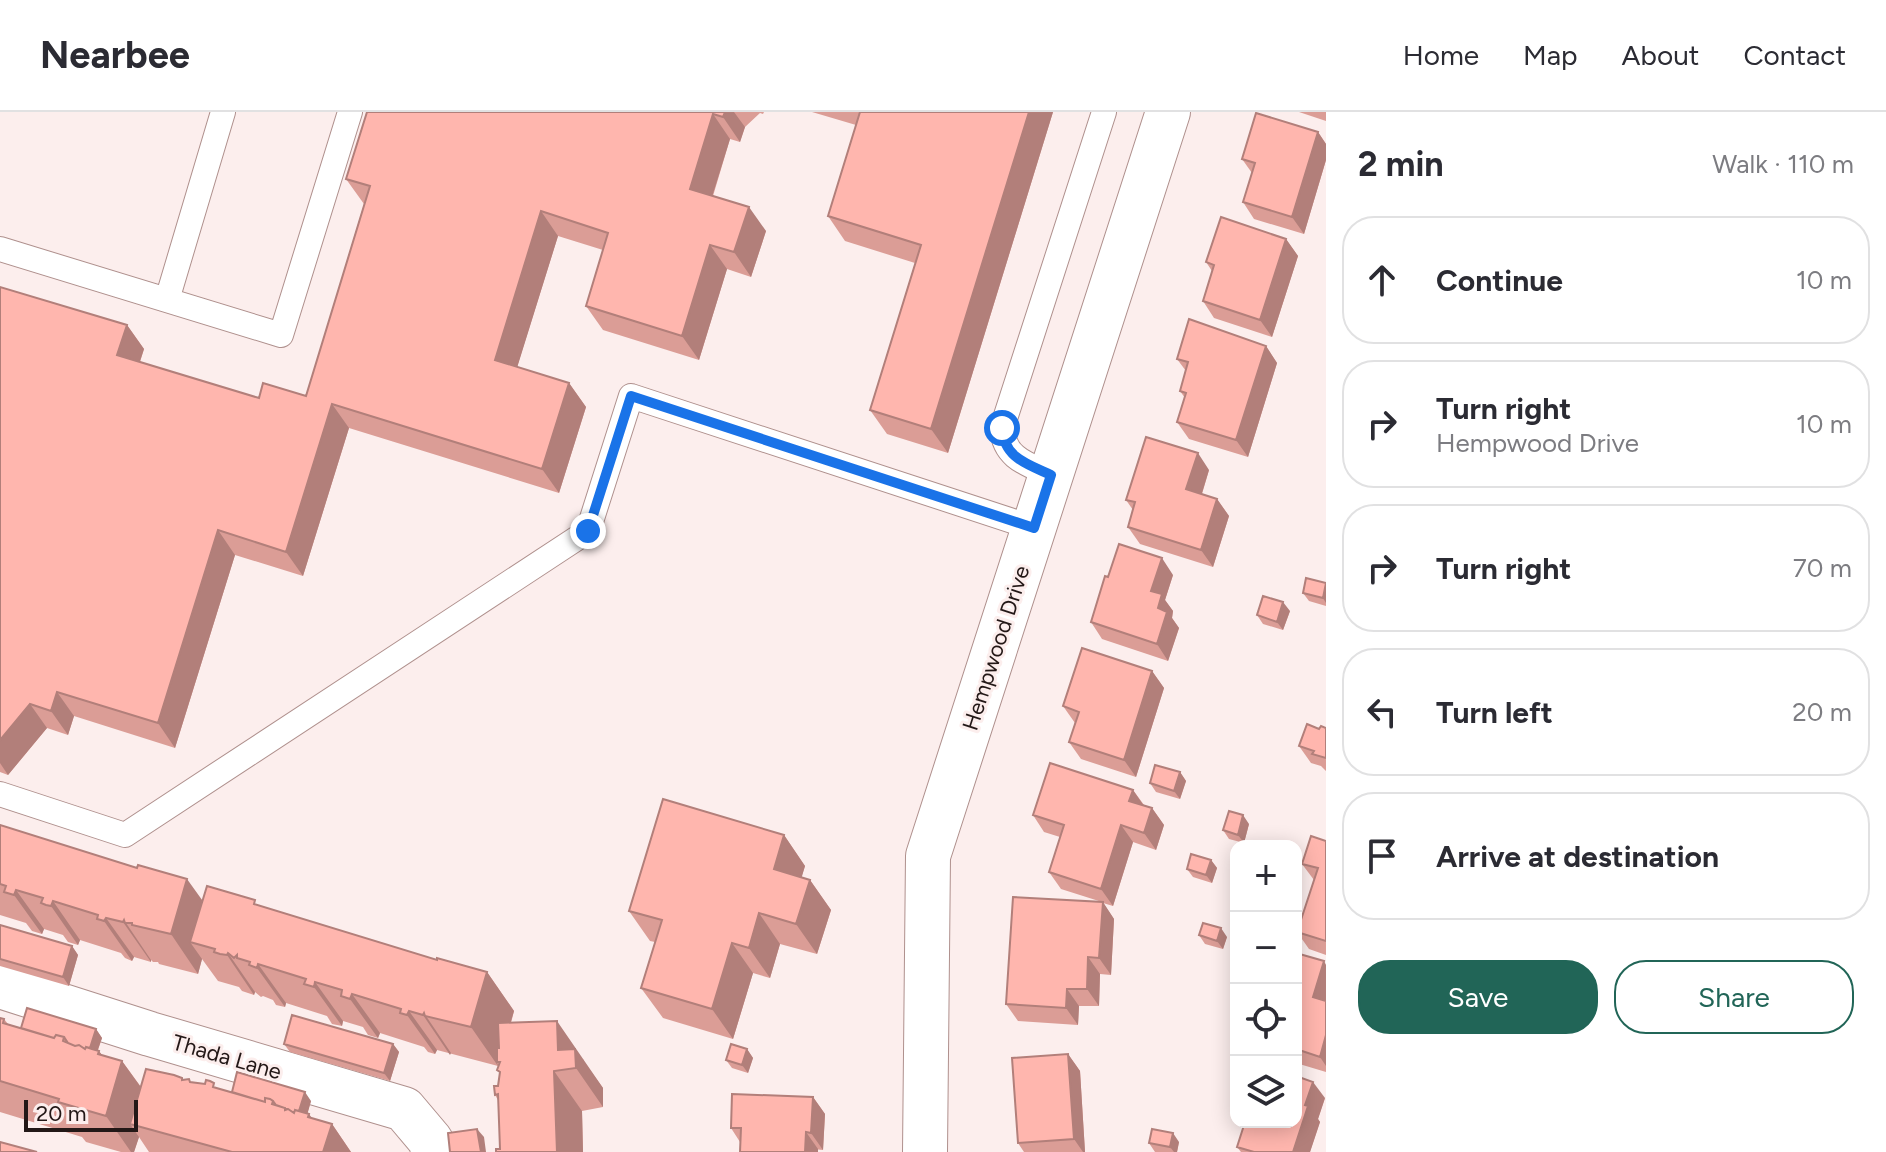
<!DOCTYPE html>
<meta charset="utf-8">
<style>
:root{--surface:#fff;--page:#f7f7f7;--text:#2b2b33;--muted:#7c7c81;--line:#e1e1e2;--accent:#216557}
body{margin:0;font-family:Figtree,sans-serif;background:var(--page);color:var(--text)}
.controls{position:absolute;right:24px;bottom:24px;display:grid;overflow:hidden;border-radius:16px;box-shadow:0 4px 20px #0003}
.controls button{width:72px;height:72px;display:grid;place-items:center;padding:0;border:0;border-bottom:2px solid var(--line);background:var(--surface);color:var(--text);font:40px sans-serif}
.scale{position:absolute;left:24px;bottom:20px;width:114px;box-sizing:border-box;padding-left:8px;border:4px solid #231817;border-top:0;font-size:22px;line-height:28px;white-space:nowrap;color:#231817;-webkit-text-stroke:6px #fceeed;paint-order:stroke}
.stop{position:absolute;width:24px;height:24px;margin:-18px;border:6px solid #1a73e8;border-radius:50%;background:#fff}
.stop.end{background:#1a73e8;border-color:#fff;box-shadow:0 2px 8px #0008}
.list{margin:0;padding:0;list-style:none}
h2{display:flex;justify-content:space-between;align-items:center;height:104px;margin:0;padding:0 32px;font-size:34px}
h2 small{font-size:26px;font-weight:400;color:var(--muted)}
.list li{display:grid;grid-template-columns:52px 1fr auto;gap:24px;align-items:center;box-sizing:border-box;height:128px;margin:0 16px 16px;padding:0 16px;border:2px solid var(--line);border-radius:32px}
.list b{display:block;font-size:30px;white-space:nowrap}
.list p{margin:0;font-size:26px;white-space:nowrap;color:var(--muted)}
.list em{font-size:26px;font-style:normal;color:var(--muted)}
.actions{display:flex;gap:16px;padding:24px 32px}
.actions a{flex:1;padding:18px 0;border:2px solid var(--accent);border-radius:32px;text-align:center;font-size:28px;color:var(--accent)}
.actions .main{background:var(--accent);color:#fff}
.icon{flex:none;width:44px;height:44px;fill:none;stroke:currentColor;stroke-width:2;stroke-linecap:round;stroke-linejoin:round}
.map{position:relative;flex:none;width:1326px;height:1040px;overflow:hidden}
header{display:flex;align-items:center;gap:48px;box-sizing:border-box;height:112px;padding:0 40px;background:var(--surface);border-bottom:2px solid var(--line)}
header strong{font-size:38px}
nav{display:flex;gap:44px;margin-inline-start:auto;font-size:28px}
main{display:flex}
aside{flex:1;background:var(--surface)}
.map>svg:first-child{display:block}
</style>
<header>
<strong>Nearbee</strong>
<nav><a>Home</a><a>Map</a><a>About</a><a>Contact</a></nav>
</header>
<main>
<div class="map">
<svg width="1326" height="1040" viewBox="0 0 1326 1040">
<rect width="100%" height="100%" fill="#fceeed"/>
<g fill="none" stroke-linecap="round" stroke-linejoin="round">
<g stroke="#af908d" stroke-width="26">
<path id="lane" d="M0,137L281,223L350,0
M167,188L223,0
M1051,363C1027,352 1004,346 1002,316L1104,0
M0,682L125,723L588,419L631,284L1034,416"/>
</g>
<g stroke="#af908d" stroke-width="46">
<path id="street" d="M0,874L150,922L404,997L431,1029L433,1040
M925,1040L928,744L1168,0"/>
</g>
<use href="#lane" stroke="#fff" stroke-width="24"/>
<use href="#street" stroke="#fff" stroke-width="44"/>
</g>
<path fill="#db9d96" d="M367,0H764L763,2L760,1L745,15L740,30L730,27L713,84L766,119L751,165L727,157L699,248L603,218L586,194L603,138L558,124L517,255L569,271L586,295L559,381L349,316L303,464L235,443L175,636L74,604L68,623L47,616L8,663L0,660V175L127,213L144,237L140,250L259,286L306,284L364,92L346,67Z
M812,0H1053L948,341L887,322L870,298L915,151L845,129L828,104L856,13Z
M1299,0H1326V9Z
M1318,20L1326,32V48L1304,122L1254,107L1243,90L1252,61L1242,47Z
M1286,127L1298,144L1272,225L1214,206L1203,189L1212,159L1206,150Z
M1266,234L1277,251L1248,345L1189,327L1177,310L1185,286L1180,279L1186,259L1177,247Z
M1209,358L1202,382L1217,387L1229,404L1213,455L1140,432L1128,415L1133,398L1126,388Z
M1173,463L1165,488L1173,499L1172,506L1179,516L1168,549L1102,527L1091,510L1108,465Z
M1326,471V494L1309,489L1303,481Z
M1290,499L1283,518L1263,512L1257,503Z
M1152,559L1164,576L1136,665L1081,647L1069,630L1075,611L1063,594Z
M1326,616V659L1321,654L1311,651L1299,634L1319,617Z
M1180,660L1186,669L1180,687L1156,680L1150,671Z
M1133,678L1144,693L1152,696L1164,713L1156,738L1133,730L1113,794L1103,791L1114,807L1111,863L1100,862L1099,894H1079L1078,913L1018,909L1006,892L1102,790L1061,777L1049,760L1060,725L1044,720L1033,703Z
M1249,712L1244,731L1229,727L1223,718Z
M0,713L202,789L258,793L437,848L487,860L514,899L511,911L584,948V950L603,976V995L582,999L583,1040H496L500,1037L498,988L495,983L498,974L500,961L498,954L437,938L435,942L428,940L424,935L380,921L378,926L368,923L363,915L343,909L342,914L332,912L327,904L286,891L285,895L276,893L273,888L263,884L261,885L255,880L254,883L242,879L239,875L218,869L202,847L198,862L159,852L158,850H153L151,848V850L134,845L132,849L125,846L121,841L80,828L78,833L68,830L63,823L44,817L42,822L32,819L26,811L0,803Z
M784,723L805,754L801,766L810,768L831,798L817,842L780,832L770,866L753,861L733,927L663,906L641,876L655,830L650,829L629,799Z
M1326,729V843L1309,837L1297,820L1314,768L1302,752Z
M1211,748L1217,756L1212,771L1193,765L1187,757Z
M0,813L72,834L78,843L69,874L0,854Z
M1199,823L1227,825L1223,837L1205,832Z
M1296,841L1326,853V960L1296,951Z
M0,906L4,907L8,912L21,916L96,917L102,926L98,938L102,943L122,949L141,975L182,966L184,968L191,970L232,980L311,989L307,1002L311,1006L332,1012L351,1040H149L139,1025L134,1040H121L86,1030L82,1025L0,1000Z
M284,932H393L399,940L390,969L290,940Z
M747,937L753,946L748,961L732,956L726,948Z
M1068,942L1080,959L1085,1040H1024L1018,1031Z
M813,985L825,1002L823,1038L740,1030L731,1016Z
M1325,986L1318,1007L1320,1010L1310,1040H1241L1237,1035Z
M1179,1030L1177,1040H1155L1149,1031Z"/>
<path fill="#b27f7a" d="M725,0H734L745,15L740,30L723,5Z
M1029,0H1053L948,341L931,317Z
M713,2L730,27L707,101L690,77Z
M1318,20L1326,32V48L1304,122L1292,105Z
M749,95L766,119L751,165L734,140Z
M541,99L558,124L512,272L495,248Z
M1286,127L1298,144L1272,225L1260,208Z
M710,133L727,157L699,248L682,224Z
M127,213L144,237L134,267L117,243Z
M1266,234L1277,251L1248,345L1236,328Z
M569,271L586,295L559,381L542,357Z
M332,292L349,316L303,464L286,440Z
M1198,341L1209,358L1198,394L1186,377Z
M1217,387L1229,404L1213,455L1201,438Z
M218,418L235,443L175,636L158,611Z
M1162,446L1173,463L1165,488L1173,499L1172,506L1179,516L1168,549L1157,532L1158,496L1151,479Z
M1326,472V491L1323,486Z
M1283,490L1290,499L1283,518L1277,510Z
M1152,559L1164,576L1136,665L1124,648Z
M57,580L74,604L68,623L51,599Z
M30,592L47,616L8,663L0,651V628Z
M1180,660L1186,669L1180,687L1174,679Z
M1133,678L1144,694L1129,689Z
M1152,696L1164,713L1156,738L1144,721Z
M1243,703L1249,712L1244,731L1238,723Z
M1121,713L1133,730L1113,794L1101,777Z
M784,723L805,754L795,788L774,757Z
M1211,748L1217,756L1212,771L1206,763Z
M187,767L215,806L190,830L202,847L198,862L171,822Z
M810,768L831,798L817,842L796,812Z
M16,778L44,817L42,822L14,783Z
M53,789L80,828L78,833L51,794Z
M1103,790L1114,807L1111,863L1099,846Z
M759,801L780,832L770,866L749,836Z
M106,806L134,845L132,849L104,809Z
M124,808L151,848V850L123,810Z
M1221,816L1227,825L1223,837L1217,829Z
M732,831L753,861L733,927L712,897Z
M72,834L78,843L69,874L63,865Z
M228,841L255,880L254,883L227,843Z
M1088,845L1100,862L1099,894L1087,877Z
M1324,849L1326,853V897L1313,885Z
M258,852L286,891L285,895L257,856Z
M487,860L514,899L499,950H497L498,954L471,915Z
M315,870L343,909L342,914L314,875Z
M1067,877L1079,894L1078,913L1066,896Z
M352,882L380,921L378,926L350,887Z
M409,899L437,938L435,942L407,903Z
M424,901L451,941L450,943L423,903Z
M557,909L603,976V995L576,956L558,938Z
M96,917L102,926L92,954L86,946Z
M1326,923V954L1320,945Z
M393,932L399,940L390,969L384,961Z
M747,937L753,946L748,961L742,953Z
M99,939L117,965L122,949L150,988L130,1012L139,1025L134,1040H131L106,1004Z
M1068,942L1080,959L1085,1040H1083L1074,1027Z
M554,959L582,999L583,1040H557Z
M1313,970L1325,986L1318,1007L1320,1010L1310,1040H1293L1305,993Z
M305,980L311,989L303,1018L296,1010Z
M813,985L825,1002L823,1038L811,1021Z
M309,1002L327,1028L332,1012L351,1040H323L308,1005Z
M477,1017L484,1025L486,1040H481Z
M806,1020L818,1037V1040H805Z
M1173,1021L1179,1030L1177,1040H1174L1170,1035Z"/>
<path fill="#ffb6ae" stroke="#b27f7a" stroke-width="2" d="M367,0H725L723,5L713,2L690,77L749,95L734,140L710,133L682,224L586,194L608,121L541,99L495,248L569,271L542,357L332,292L286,440L218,418L158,611L57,580L51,599L30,592L0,628V175L127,213L117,243L259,286L263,271L306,284L370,74L346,67Z
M860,0H1029L931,317L870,298L921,133L828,104Z
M1256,1L1318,20L1292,105L1243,90L1255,51L1242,47Z
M1221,105L1286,127L1260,208L1203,189L1214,153L1206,150Z
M1189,207L1266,234L1236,328L1177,310L1186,281L1180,279L1188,250L1177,247Z
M1146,325L1198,341L1186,377L1217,387L1201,438L1128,415L1135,390L1126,388Z
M1119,432L1162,446L1151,479L1162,482L1158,496L1167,500L1157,532L1091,510L1105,464L1108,465Z
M1306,466L1326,471L1323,486L1303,481Z
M1263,484L1283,490L1277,510L1257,503Z
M1082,536L1152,559L1124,648L1069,630L1079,600L1063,594Z
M1307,612L1319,617L1321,614L1326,616V646L1312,642L1314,639L1299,634Z
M1050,651L1133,678L1129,689L1152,696L1144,721L1121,713L1101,777L1049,760L1064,713L1033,703Z
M1155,653L1180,660L1174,679L1150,671Z
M663,687L784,723L774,757L810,768L796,812L759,801L749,836L732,831L712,897L641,876L662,808L629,799Z
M1229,699L1243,703L1238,723L1223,718Z
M0,713L137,756L138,753L187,767L171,822L132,813V811H125L124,808L123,810L106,806L104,809L101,808L97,807L98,803L53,789L51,794L46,793L41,791L43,786L16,778L14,783L4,780L6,774L0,772Z
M1311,724L1326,729V829L1297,820L1318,756L1302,752Z
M1191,742L1211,748L1206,763L1187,757Z
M207,774L255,788L254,792L437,848V846L487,860L471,915L425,904L424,901L423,903L409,899L407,903L400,901L401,897L352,882L350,887L341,884L342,878L315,870L314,875L304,872L306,867L258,852L257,856L249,853L250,850L237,846V843L234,846L228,841L227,843L220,842L214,840L215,837L190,830Z
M1013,785L1103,790L1099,846L1088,845L1087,877H1067L1066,896L1006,892Z
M1203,811L1221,816L1217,829L1199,823Z
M0,813L72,834L63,865L0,847Z
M1296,841L1324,849L1313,885L1326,889V923L1320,945L1296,937Z
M27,896L96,917L90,936L86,935L85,937L79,933L75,934L68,931L64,925L56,923L54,926L21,916Z
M292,903L393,932L384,961L284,932Z
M0,906L4,907L3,911L54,926L56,923L64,925L63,929L75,934L79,933L85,937L86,935L92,937L99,939L98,942L122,949L106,1004L58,990L59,987L0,969Z
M557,909L558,938L575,937L576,956L554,959L557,1040H496V1037H500L498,982L495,983L494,974H498L500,960L497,958L500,950H497V936H499L498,911Z
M731,932L747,937L742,953L726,948Z
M1068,942L1074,1027L1018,1031L1012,946Z
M146,957L174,963L182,966V968L189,967L190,970L205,972L206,968L210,969L214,971L213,975L265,990V986L270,987L273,989L272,992L285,996V998L288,997L294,1001L295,998L309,1002L308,1005L332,1012L323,1040H232L130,1012Z
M237,960L305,980L299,999L295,998L294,1001L288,997H286L285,996L276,993L273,989L270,987L265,986V990L232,980Z
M1296,964L1313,970L1305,993L1308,994L1293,1040H1254L1237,1035L1245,1010H1296Z
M732,982L813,985L811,1021L806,1020L805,1040H740L741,1016H731Z
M477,1017L481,1040H450L448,1021Z
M1152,1017L1173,1021L1170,1035L1149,1031Z
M0,1030L37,1040H0Z"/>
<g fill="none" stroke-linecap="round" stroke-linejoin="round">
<path stroke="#1a73e8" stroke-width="10" d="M588,419L631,284L1034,416L1051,363C1027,352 1004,346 1002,316"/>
</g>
<g text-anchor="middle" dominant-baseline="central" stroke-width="6" stroke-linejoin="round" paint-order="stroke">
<g font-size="22" fill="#231817" stroke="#fceeed">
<text transform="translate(996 536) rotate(-72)">Hempwood Drive</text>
<text transform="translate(227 945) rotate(16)">Thada Lane</text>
</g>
</g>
</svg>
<div class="controls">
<button>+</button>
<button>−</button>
<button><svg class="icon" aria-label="locate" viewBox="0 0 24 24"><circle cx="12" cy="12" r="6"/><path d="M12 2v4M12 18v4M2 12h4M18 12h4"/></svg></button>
<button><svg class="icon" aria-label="layers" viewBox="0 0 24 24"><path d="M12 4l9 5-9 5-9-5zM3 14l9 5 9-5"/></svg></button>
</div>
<div class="scale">20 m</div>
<div class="stop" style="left:1002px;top:316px"></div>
<div class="stop end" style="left:588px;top:419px"></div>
</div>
<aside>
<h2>2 min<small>Walk · 110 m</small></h2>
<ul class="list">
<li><svg class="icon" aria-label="ahead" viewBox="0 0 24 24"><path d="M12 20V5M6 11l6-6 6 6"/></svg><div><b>Continue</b></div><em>10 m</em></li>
<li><svg class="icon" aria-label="right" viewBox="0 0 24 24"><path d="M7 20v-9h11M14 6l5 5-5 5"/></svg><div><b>Turn right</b><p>Hempwood Drive</p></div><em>10 m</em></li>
<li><svg class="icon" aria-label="right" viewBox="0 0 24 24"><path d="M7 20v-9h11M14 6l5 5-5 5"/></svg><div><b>Turn right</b></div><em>70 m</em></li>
<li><svg class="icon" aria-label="left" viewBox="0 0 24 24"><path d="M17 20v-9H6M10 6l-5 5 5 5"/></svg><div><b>Turn left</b></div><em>20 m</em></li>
<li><svg class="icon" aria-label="arrive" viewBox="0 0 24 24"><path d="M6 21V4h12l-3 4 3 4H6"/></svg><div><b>Arrive at destination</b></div></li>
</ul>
<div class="actions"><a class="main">Save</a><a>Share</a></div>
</aside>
</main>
